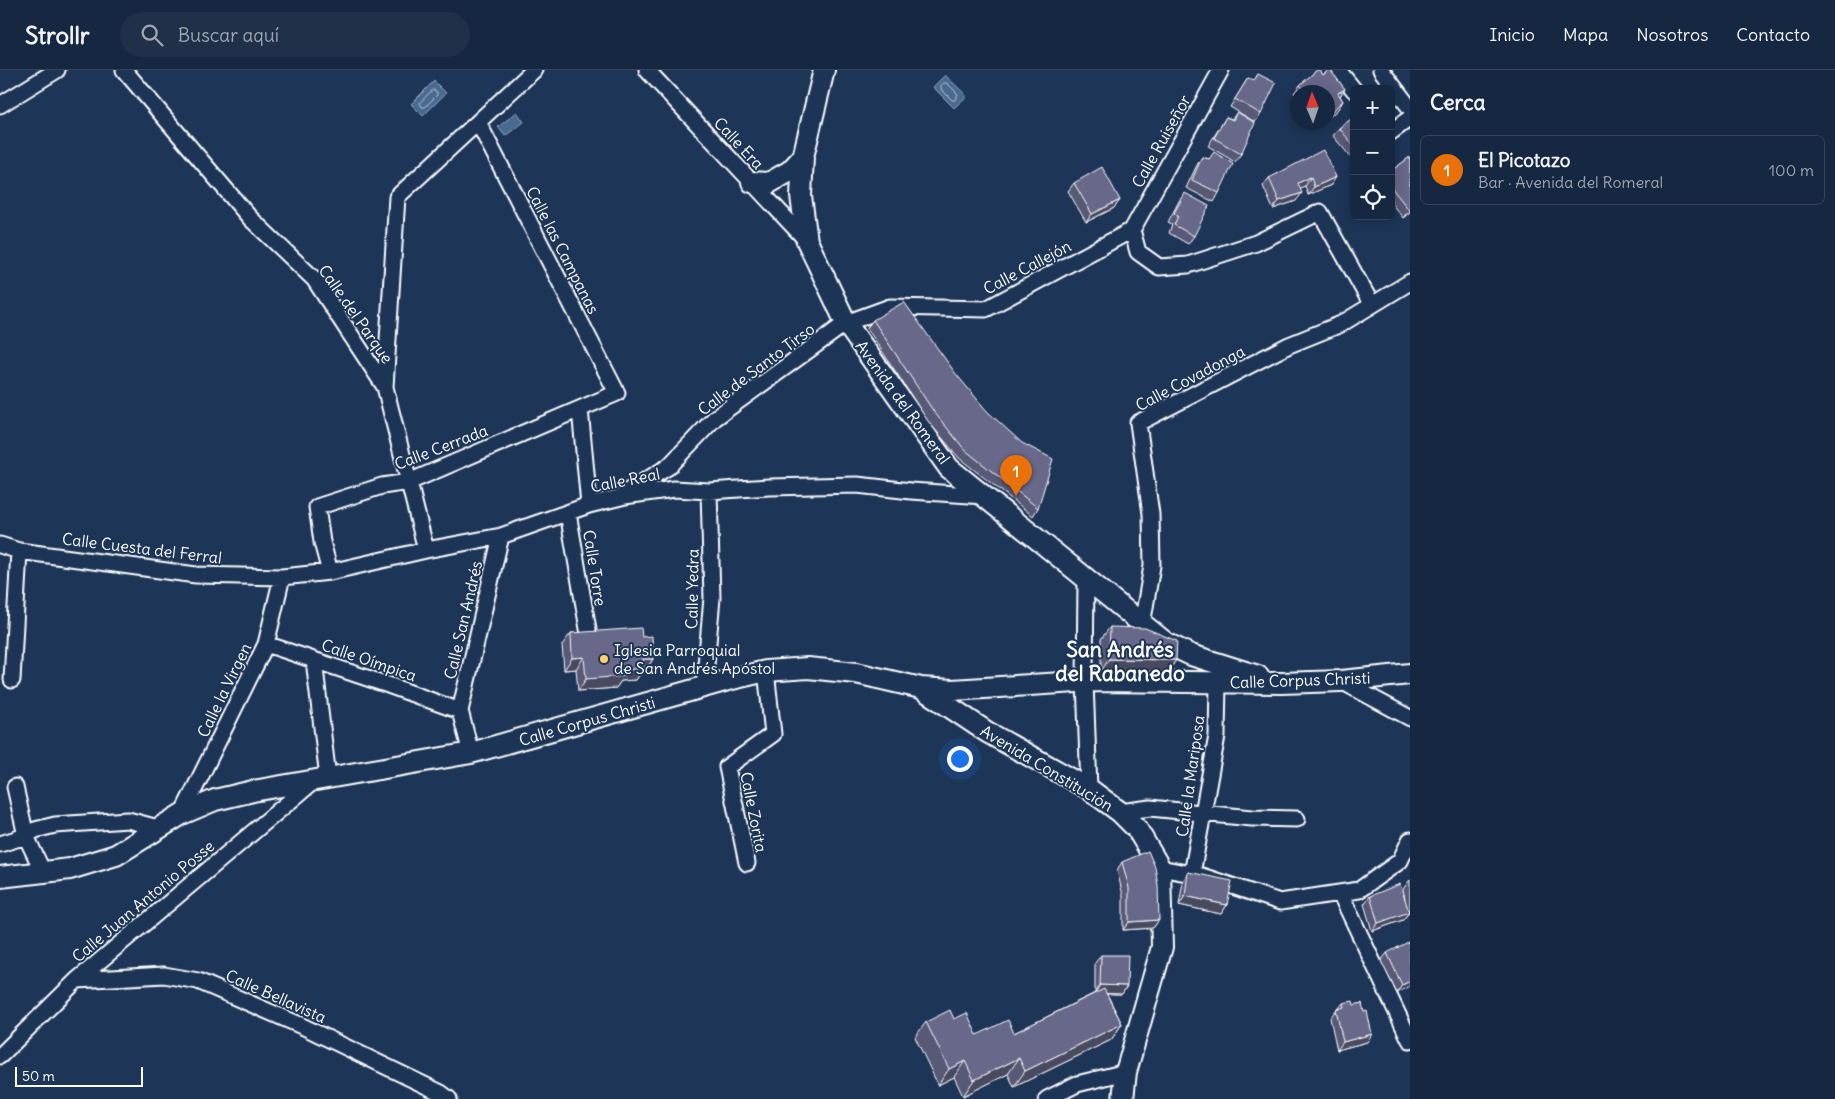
<!DOCTYPE html>
<html lang="es">
<meta charset="utf-8">
<style>
:root{--surface:#162841;--page:#1f3048;--text:#f1f3f6;--muted:#9ea6b1;--line:#35445a;--accent:#ffd166}
body{margin:0;font-family:Delius,sans-serif;background:var(--page);color:var(--text)}
.controls{position:absolute;right:15px;top:15px;display:grid;overflow:hidden;border-radius:8px;box-shadow:0 2px 12px #0003}
.controls button{width:45px;height:45px;display:grid;place-items:center;padding:0;border:0;border-bottom:1px solid var(--line);background:var(--surface);color:var(--text);font:25px sans-serif}
.compass{position:absolute;left:1290px;top:15px;width:45px;height:45px;border-radius:50%;background:var(--surface);box-shadow:0 2px 12px #0003;rotate:358deg}
.scale{position:absolute;left:15px;bottom:12px;width:128px;box-sizing:border-box;padding-left:5px;border:2px solid #fff;border-top:0;font-size:14px;line-height:18px;white-space:nowrap;color:#fff;-webkit-text-stroke:4px #1d3557;paint-order:stroke}
.you{position:absolute;left:959px;top:688px;width:18px;height:18px;margin:-12px;border:4px solid #fff;border-radius:50%;background:#1a73e8;box-shadow:0 0 0 8px #1a73e833}
.badge{display:grid;place-items:center;width:32px;height:32px;border-radius:50%;background:var(--accent);color:#fff;font-size:16px;font-weight:700}
.pin{position:absolute;translate:-50% -41px;filter:drop-shadow(0 1px 2px #0008)}
.pin::after{content:'';position:absolute;top:26px;width:18px;height:15px;background:inherit;clip-path:polygon(0 0,100% 0,50% 100%)}
.list{margin:0;padding:0;list-style:none}
h2{display:flex;justify-content:space-between;align-items:center;height:65px;margin:0;padding:0 20px;font-size:21px}
h2 small{font-size:16px;font-weight:400;color:var(--muted)}
.list li{display:grid;grid-template-columns:32px 1fr auto;gap:15px;align-items:center;box-sizing:border-box;height:70px;margin:0 10px 10px;padding:0 10px;border:1px solid var(--line);border-radius:8px}
.list b{display:block;font-size:19px;white-space:nowrap}
.list p{margin:0;font-size:16px;white-space:nowrap;color:var(--muted)}
.list em{font-size:16px;font-style:normal;color:var(--muted)}
.icon{flex:none;width:28px;height:28px;fill:none;stroke:currentColor;stroke-width:2;stroke-linecap:round;stroke-linejoin:round}
.map{position:relative;flex:none;width:1410px;height:1029px;overflow:hidden}
header{display:flex;align-items:center;gap:30px;box-sizing:border-box;height:70px;padding:0 25px;background:var(--surface);border-bottom:1px solid var(--line)}
header strong{font-size:24px}
nav{display:flex;gap:28px;margin-inline-start:auto;font-size:18px}
.search{width:350px;height:45px;background:var(--page);display:flex;align-items:center;gap:12px;box-sizing:border-box;padding:0 18px;border-radius:28px;color:var(--muted);font-size:19px}
main{display:flex}
aside{flex:1;background:var(--surface)}
.map>svg:first-child{display:block}
</style>
<header>
<strong>Strollr</strong>
<div class="search"><svg class="icon" aria-label="search" viewBox="0 0 24 24"><circle cx="10" cy="10" r="6"/><path d="M15 15l6 6"/></svg>Buscar aquí</div>
<nav><a>Inicio</a><a>Mapa</a><a>Nosotros</a><a>Contacto</a></nav>
</header>
<main>
<div class="map">
<svg width="1410" height="1029" viewBox="0 0 1410 1029">
<rect width="100%" height="100%" fill="#1d3557"/>
<filter id="ink" filterUnits="userSpaceOnUse"><feTurbulence type="fractalNoise" baseFrequency=".02" numOctaves="2"/><feDisplacementMap in="SourceGraphic" scale="10" xChannelSelector="R" yChannelSelector="G"/><feConvolveMatrix kernelMatrix="1 2 1 2 8 2 1 2 1" color-interpolation-filters="sRGB"/></filter>
<g filter="url(#ink)">
<path fill="#486a8f" stroke="#91a6bc" d="M945,5L967,26L954,38L933,17Z
M434,11L446,23L423,46L411,34Z
M517,42L524,52L505,66L498,57Z"/>
<g fill="none" stroke-linecap="round" stroke-linejoin="round">
<path stroke="#b6c3d2" stroke-width="1" d="M944,13H947L958,24L955,30H952L941,19V16Z
M433,20L437,22V25L425,37H422L420,33Z"/>
<g stroke="#fff" stroke-width="19">
<path id="street" d="M124,0L250,148L314,209L385,317L426,480
M647,0L807,171
M1338,0L1354,20
M1381,0L1410,38
M0,35L57,0
M1391,62L1410,48
M1132,160L1138,182L1159,197L1188,195L1256,173L1320,142L1372,235
M1132,160L1221,0
M385,317L397,127L534,0
M580,339L589,435
M625,423L668,397L715,348L846,253L890,237L986,239L1132,160
M568,443L588,559
M0,475L19,481L196,505L282,507L330,502L426,480L501,466L589,435L625,426L674,419L709,421L769,417L857,415L911,421L984,426
M330,502L322,472L317,437L382,416L409,412L617,323L478,52
M1086,509L1085,611L1089,719
M1142,555L1152,496L1151,444L1138,353L1289,275L1341,254L1410,212
M266,574L388,615L460,641
M314,590L328,708
M12,610L19,481
M1341,611L1410,648
M704,618L712,528L709,421
M471,683L460,641L501,466
M1120,742L1150,738L1252,748L1297,749
M182,744L266,574L282,507
M0,774L26,766L15,717
M747,793L727,697L773,664L766,601
M1160,798L1202,806L1280,832L1359,820L1400,791L1410,770
M43,802L26,766L35,760L55,755L128,750L158,758
M1192,804L1217,666L1218,612
M1340,823L1410,970
M77,910L164,905L198,911L302,956L441,1023L449,1029
M0,986L77,910L314,711
M1047,1029L1077,1014L1126,1002"/>
</g>
<g stroke="#fff" stroke-width="24">
<path id="secondary" d="M824,0L803,87L801,126L807,171L846,253L949,398L1166,573L1191,585L1258,606
M752,112L769,113L790,101L803,87
M921,618L987,662L1089,719L1120,742L1137,759L1160,798L1162,877L1126,1002L1123,1029
M0,807L70,799L116,785L182,744L215,730L253,721L471,683L732,609L766,601L808,598L856,603L921,618L952,620L1093,611L1281,613L1341,611L1410,604"/>
</g>
<use href="#street" stroke="#1d3557" stroke-width="15"/>
<use href="#secondary" stroke="#1d3557" stroke-width="20"/>
</g>
<path fill="#595977" stroke="#fff" d="M1317,0H1320L1323,5L1329,0H1330L1345,19L1340,26L1343,31L1338,39L1328,48V22H1298V27L1294,23L1300,15Z
M1258,4L1261,44L1255,52L1230,37L1248,8L1254,11Z
M1237,42L1241,84L1235,92L1208,76L1226,47L1232,49Z
M1354,47V91L1333,66L1339,58Z
M1202,87L1209,89L1219,123L1214,132L1186,118L1197,95Z
M1410,87V142L1403,148L1391,133V101Z
M1336,107L1331,115L1308,125L1305,116L1300,118L1296,131L1273,139L1263,116L1269,108Z
M1074,113L1120,130L1114,138L1086,152L1068,121Z
M1185,123L1194,166L1188,174L1169,163L1172,154L1168,152L1179,131Z
M873,250L1038,438L1033,446L959,388L928,351L867,258Z
M1110,557L1176,590L1168,602L1101,601V569Z
M571,563L642,567L653,589L645,601H642L636,610L621,611L616,618L578,621L576,599L564,600L562,575Z
M1122,792L1159,850L1153,858L1123,860V826L1117,800Z
M1188,802L1227,835L1221,844L1179,835L1183,811Z
M1410,810V842H1409L1403,850L1372,861L1364,834L1370,826L1405,829L1403,819L1409,811Z
M1387,883L1410,916L1397,923L1381,891Z
M1101,885L1127,916L1122,924H1107L1122,954L1111,970L1014,1017L1008,1004L963,1026L954,1007L938,1015L915,967L926,952L954,949L977,965L1014,963L1095,923V893Z
M1343,933L1354,935L1367,972L1337,980L1330,948L1336,940L1339,938Z"/>
<path fill="#494861" stroke="#fff" d="M1345,19L1339,27L1338,23Z
M1343,31L1338,39L1328,48V45Z
M1311,107L1305,116L1292,121L1298,113Z
M1336,107L1331,115L1308,125L1314,117Z
M1302,123L1296,131L1273,139L1279,131Z
M1120,130L1114,138L1086,152L1092,144Z
M1410,138V142L1403,148L1409,140Z
M584,587L576,599L564,600L572,588Z
M643,589H653L645,601H642L636,610L621,611L616,618L578,621L586,609L624,600Z
M1109,589L1176,590L1168,602L1101,601Z
M1185,826L1227,835L1221,844L1179,835Z
M1410,838V842H1409L1403,850L1372,861L1378,853L1407,842Z
M1159,850L1153,858L1123,860L1129,852Z
M1410,911V916L1397,923L1402,915Z
M1100,915L1127,916L1122,924L1095,923Z
M1122,954L1111,970L1014,1017L1025,1001Z
M1372,964L1367,972L1337,980L1343,972Z
M1019,988L1008,1004L963,1026L974,1010Z
M965,991L954,1007L938,1015L949,999Z"/>
<path fill="#68678a" stroke="#fff" d="M1317,0H1320L1323,5L1329,0H1330L1345,19L1338,23L1343,31L1328,45V22H1306L1300,15Z
M1258,4L1276,13L1261,44L1235,29L1248,8L1254,11Z
M1237,42L1255,53L1241,84L1214,68L1226,47L1233,50Z
M1354,47V76L1339,58Z
M1323,80L1336,107L1314,117L1311,107L1298,113L1302,123L1279,131L1269,108Z
M1214,82L1233,94L1219,123L1192,110L1202,87L1209,89Z
M1410,87V138L1409,140L1391,117V101Z
M1102,97L1120,130L1092,144L1074,113Z
M1185,123L1209,136L1194,166L1174,155L1178,146L1174,143Z
M904,232L956,304L987,341L1022,373L1053,389L1038,438L965,380L934,342L873,250Z
M1110,557L1145,558L1177,571L1176,590L1109,589Z
M641,558L642,567L652,566L653,589H643L644,598L624,600L625,606L586,609L584,587L572,588L571,563Z
M1148,781L1155,797L1158,815L1159,850L1129,852V818L1122,792Z
M1188,802L1232,811L1227,835L1185,826Z
M1400,814L1409,842L1378,853L1370,826Z
M1410,871V911L1402,915L1387,883Z
M1101,885H1128L1127,916L1100,915Z
M1104,919L1122,954L1025,1001L1019,988L974,1010L965,991L949,999L926,952L950,940L954,949L967,943L977,965L1008,950L1014,963Z
M1353,931L1354,935L1362,933L1364,942L1367,941L1372,964L1343,972L1336,940L1344,937L1343,933Z"/>
</g>
<circle fill="#ffd166" stroke="#1d3557" stroke-width="2" cx="604" cy="589" r="5"/>
<g text-anchor="middle" dominant-baseline="central" stroke-width="4" stroke-linejoin="round" paint-order="stroke">
<g font-size="16" fill="#fff" stroke="#1d3557">
<text transform="translate(1161 71) rotate(-61)">Calle Ruiseñor</text>
<text transform="translate(739 73) rotate(47)">Calle Era</text>
<text transform="translate(563 180) rotate(63)">Calle las Campanas</text>
<text transform="translate(1027 197) rotate(-28)">Calle Callejón</text>
<text transform="translate(356 244) rotate(55)">Calle del Parque</text>
<text transform="translate(756 299) rotate(-37)">Calle de Santo Tirso</text>
<text transform="translate(1190 308) rotate(-28)">Calle Covadonga</text>
<text transform="translate(903 332) rotate(54)">Avenida del Romeral</text>
<text transform="translate(441 377) rotate(-21)">Calle Cerrada</text>
<text transform="translate(625 410) rotate(-11)">Calle Real</text>
<text transform="translate(142 478) rotate(7)">Calle Cuesta del Ferral</text>
<text transform="translate(595 498) rotate(81)">Calle Torre</text>
<text transform="translate(692 519) rotate(-89)">Calle Yedra</text>
<text transform="translate(463 550) rotate(-77)">Calle San Andrés</text>
<text transform="translate(369 590) rotate(19)">Calle Oímpica</text>
<text transform="translate(1300 610) rotate(-2)">Calle Corpus Christi</text>
<text transform="translate(224 620) rotate(-64)">Calle la Virgen</text>
<text transform="translate(587 651) rotate(-16)">Calle Corpus Christi</text>
<text transform="translate(1047 698) rotate(31)">Avenida Constitución</text>
<text transform="translate(1190 706) rotate(-82)">Calle la Mariposa</text>
<text transform="translate(754 742) rotate(79)">Calle Zorita</text>
<text transform="translate(143 831) rotate(-40)">Calle Juan Antonio Posse</text>
<text transform="translate(276 926) rotate(24)">Calle Bellavista</text>
</g>
<g font-size="16" fill="#fff" stroke="#1d3557" text-anchor="start">
<text x="614" y="580">Iglesia Parroquial<tspan x="614" dy="18">de San Andrés Apóstol</tspan></text>
</g>
<g font-size="21" font-weight="bold" fill="#fff" stroke="#1d3557">
<text x="1120" y="579">San Andrés<tspan x="1120" dy="24">del Rabanedo</tspan></text>
</g>
</g>
</svg>
<div class="controls">
<button>+</button>
<button>−</button>
<button><svg class="icon" aria-label="locate" viewBox="0 0 24 24"><circle cx="12" cy="12" r="6"/><path d="M12 2v4M12 18v4M2 12h4M18 12h4"/></svg></button>
</div>
<svg class="compass" viewBox="-18 -18 36 36"><path d="M0-13l5 13h-10z" fill="#e53935"/><path d="M0 13l5-13h-10z" fill="#9ea6b1"/></svg>
<div class="scale">50 m</div>
<div class="you"></div>
<div class="pin badge" style="left:1016px;top:426px;background:#e8710a">1</div>
</div>
<aside>
<h2>Cerca<small></small></h2>
<ul class="list">
<li><span class="badge" style="background:#e8710a">1</span><div><b>El Picotazo</b><p>Bar · Avenida del Romeral</p></div><em>100 m</em></li>
</ul>
</aside>
</main>
